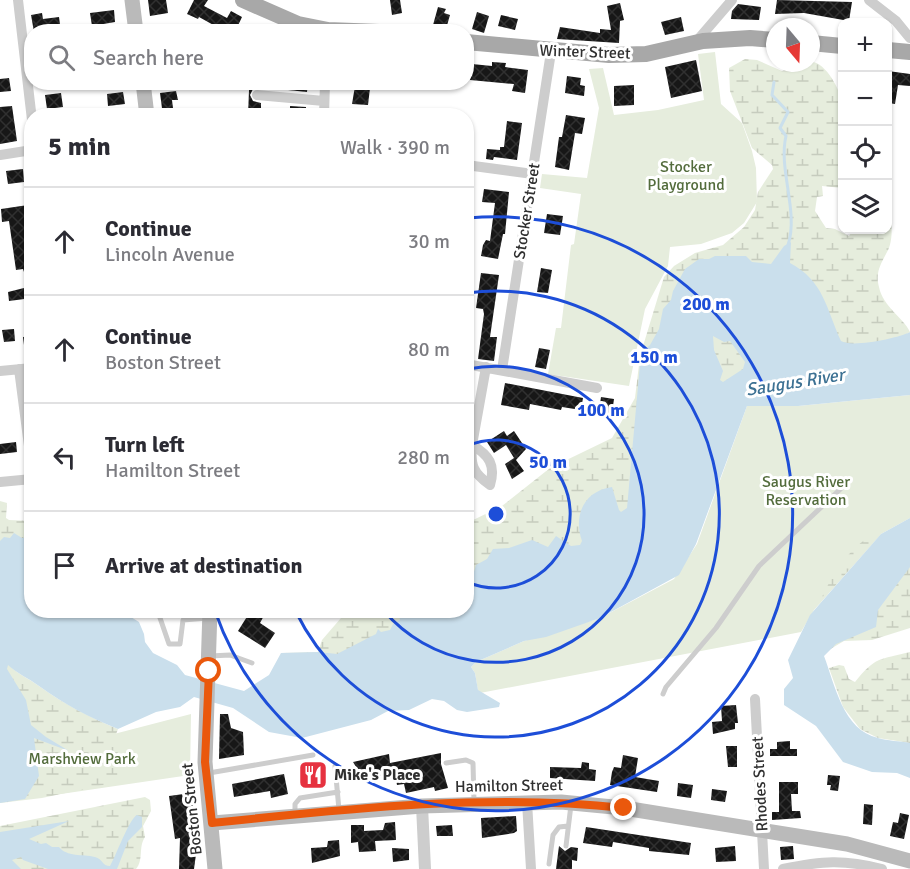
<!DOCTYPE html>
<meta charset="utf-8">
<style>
:root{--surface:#fff;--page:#f7f7f7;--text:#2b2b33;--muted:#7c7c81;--line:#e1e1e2}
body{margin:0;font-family:Signika,sans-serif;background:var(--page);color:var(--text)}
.controls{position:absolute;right:18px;top:18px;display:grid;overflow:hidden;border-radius:12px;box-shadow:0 2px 4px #0004}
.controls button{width:54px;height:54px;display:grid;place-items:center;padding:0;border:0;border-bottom:2px solid var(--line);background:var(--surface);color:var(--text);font:30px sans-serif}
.compass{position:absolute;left:766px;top:18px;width:54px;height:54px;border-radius:50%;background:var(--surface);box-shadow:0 2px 4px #0004;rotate:161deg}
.stop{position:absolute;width:18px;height:18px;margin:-14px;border:4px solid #ea580c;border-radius:50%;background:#fff}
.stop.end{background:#ea580c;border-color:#fff;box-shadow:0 2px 6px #0008}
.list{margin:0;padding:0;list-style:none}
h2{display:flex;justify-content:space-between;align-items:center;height:78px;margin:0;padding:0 24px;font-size:26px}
h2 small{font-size:20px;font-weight:400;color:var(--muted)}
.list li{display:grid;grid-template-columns:39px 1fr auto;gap:18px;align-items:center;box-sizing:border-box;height:108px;padding:0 24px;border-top:2px solid var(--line)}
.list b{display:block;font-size:22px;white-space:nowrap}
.list p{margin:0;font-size:20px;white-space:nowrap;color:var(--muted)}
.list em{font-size:20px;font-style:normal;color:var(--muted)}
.icon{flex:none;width:33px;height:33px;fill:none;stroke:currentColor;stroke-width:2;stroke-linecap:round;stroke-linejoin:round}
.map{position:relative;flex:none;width:910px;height:869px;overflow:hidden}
.search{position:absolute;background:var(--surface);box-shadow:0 2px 4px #0004;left:24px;top:24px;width:450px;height:66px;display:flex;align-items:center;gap:15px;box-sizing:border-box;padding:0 21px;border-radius:24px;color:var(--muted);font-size:22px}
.panel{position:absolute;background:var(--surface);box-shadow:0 2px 4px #0004;left:24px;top:108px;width:450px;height:510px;border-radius:24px}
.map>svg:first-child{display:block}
</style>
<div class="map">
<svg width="910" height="869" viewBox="0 0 910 869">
<defs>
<pattern id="wetland-marsh" width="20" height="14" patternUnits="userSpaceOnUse" patternTransform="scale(1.5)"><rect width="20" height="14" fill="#e6eddd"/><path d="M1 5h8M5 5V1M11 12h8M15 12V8" fill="none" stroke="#c6ccbe"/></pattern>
<pattern id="building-cross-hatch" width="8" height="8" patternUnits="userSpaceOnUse" patternTransform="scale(1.5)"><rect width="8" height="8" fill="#171717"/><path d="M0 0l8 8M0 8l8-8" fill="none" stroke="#303030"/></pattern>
</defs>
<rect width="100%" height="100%" fill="#fff"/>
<path fill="#e6eddd" d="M715,52L721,104L742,123L752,151L756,168L757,202L744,223L732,233L701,244L670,247L668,266L645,309L629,386L548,374L556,328H561L571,245L574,244L581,194L540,188L542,174L587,178L599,108L589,69L603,68L614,115L658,110L704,100L698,54Z
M910,395V518L881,534L814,610L801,632L480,693L478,691L475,673L471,667L476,662L524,641L600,618L674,579L697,544L747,406H798Z
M191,714L190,775L27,799L54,746L114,734Z"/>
<path fill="url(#wetland-marsh)" d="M745,59L757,60L782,71C793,68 802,62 811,62C825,61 841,91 842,103C845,131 842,160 842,188L822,186L823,196L817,197L815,211L826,228L835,229L849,236L853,230H888V206C892,218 894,241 887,252C881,264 875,272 879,287C883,307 903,317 910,332L888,346L753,360L658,518L467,589V523L502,506L550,468L612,438L635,398L640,356L664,277L674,266L695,253L723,245L744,227L755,210L758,192L773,169L772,165L752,148L730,91L729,68Z
M0,501L7,503L6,518L9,520L32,521L31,589L0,597Z
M881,534L819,604C829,580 853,537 881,534Z
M910,558V628L872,640L844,641L827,651Z
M347,611H425L277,694L281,653L318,652L322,640Z
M910,652V743L878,738L860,729L843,707L829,668L839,665L844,666L849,679L855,682C876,656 879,660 910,652Z
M8,664C17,674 28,678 39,686C64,704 89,717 118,729L115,737L118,744L117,782L42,798L0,803L2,667Z
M145,797L150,800L151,811L143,826L145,837C138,847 144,860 136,869H0V826Z"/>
<path fill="#cadfec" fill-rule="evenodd" d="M791,242L790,263C824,281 826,308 841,341C852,348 899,338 910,332V395L798,406H747L696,544L679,575L600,618L546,637L524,641L476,662L471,667L475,673L478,690L500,703L499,707L467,712L457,710L444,701L432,699L409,710L388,711L371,720L302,738L269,732L233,708L194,697L180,707L156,712L118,729C89,717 65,705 39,686C28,678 18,674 8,665L7,669L26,700L31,725L46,737L69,751L34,738L39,776L25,799L0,803V541L4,537L10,538L14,533L22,538L31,537L32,610L121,611L139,622L144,634L145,642L153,653L177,665L185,675L244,691L269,675L281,653L318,652L337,654L376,634L378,629L381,632L390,630L393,624L400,620L399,616L413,611L466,610L467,574L473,575L476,565L487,559L493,549L509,548L532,540L548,547L556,536L571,546L580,545L582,541C573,515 584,491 612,487L619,510L621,512L627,508L641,353L650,345L659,329L663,309L671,300L673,291L685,269L699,259H709L715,256H746L752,262L771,264L784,246ZM713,336L724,342L730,341L745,362L743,369L723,382L720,380L723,371L714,350Z
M910,518V567L878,610L876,627L836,644L824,656C835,685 843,730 878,738C888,741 899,741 910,743V778L897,773L872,772L843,762L816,726L784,705V689L793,678L788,660L810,615L881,534Z
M137,815L142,817V827L128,841L117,869H48L23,860L21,857L12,860L21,869H0V832L69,821L29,839L41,844L46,843L52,847H59C67,857 82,854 95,857C103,859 102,866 110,866C116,856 129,819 137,815Z"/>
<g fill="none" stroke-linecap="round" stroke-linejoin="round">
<path stroke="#cadfec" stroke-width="3" d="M774,82L772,95L788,112L780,128L786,136C778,169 799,212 788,245"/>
</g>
<path fill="url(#building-cross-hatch)" d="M148,0H166L168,13L150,16Z
M194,0H208L204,6L227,18L231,11L242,17L235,32H226L199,17L198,19L187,14Z
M390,0H400L402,13L392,15Z
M777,0L852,2L849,21L804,13L775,14Z
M620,3L624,20L620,21L619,43L557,39L560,27L600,33V29L611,30L607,6Z
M738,4L761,7L759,20L731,19L732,11Z
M438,7L446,9L444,13L450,15L446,29L433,25Z
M114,10L115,22L92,26L90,13Z
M477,12L489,16L484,33L472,29Z
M42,13L43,19L59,17L61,32H34L31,15Z
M501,15L518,19L515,30L498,26Z
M681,17L684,31L665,35L661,22Z
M696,60L702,91L671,98L665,67Z
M492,62L506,63L505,67L528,70L525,93L512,91L514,84L470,80L472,64L492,66Z
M888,71L910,74V86L898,85L895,104L888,103Z
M567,76L581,78L580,85L585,86L584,96L565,93Z
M9,78L11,91L0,92V79Z
M233,82H262V88L253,89L250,95L253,101L261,103V116H248L249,90H233Z
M289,82H308L307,92L288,90Z
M634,85V105L614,106V86Z
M355,86L370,88L368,105L352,104Z
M176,91L178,100H172L174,116H163L160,93Z
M123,92L125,104L108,106L107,94Z
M61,93L63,107L47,109L45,95Z
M12,106L17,141L0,144V107Z
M290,106L306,107V116H290Z
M566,115L585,118L582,134L575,133L569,170L555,167L559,137H562Z
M507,121L522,123L517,160L494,157L493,160L486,159L487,149L500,150V147H504Z
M23,169L24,182L8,184L6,171Z
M484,189L509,192L505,234H503L498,259L481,256L483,245L486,240L490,241L495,203L482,202Z
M28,205L32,271L24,272L23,269L16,270L9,221L2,222L1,209Z
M547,214L563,216L560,235L544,233Z
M541,268L552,270L548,293L537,292Z
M481,273L499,275L490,337H497L494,361L478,359L484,314L483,309L476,308Z
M32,286V298L9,301L8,292Z
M14,329L15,341L4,342L2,330Z
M32,336V361H26L23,337Z
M539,348L550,350L546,369L535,367Z
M505,383L583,398L581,410L562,407L561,410L530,404L529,410L501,405Z
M601,397L614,399L612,413L599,411Z
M504,431L507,436L514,431L526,449L516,460L524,471L512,479L505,464L514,458L506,445L494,453L487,442Z
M16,442L17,452L0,454V444Z
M255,610H267L260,623L275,633L265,648L238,631L248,615L251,617Z
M736,705L738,723H735V729L713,734L712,722L722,721L721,706Z
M220,714H228L231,728L243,732L244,755L219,759Z
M790,741V749H797V756H770V749H777V742Z
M726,746H737V767H728Z
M441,753V764L448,788L435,791L434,787L406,793L404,784L397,785L395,774L356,780L358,770L353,762L389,754L390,763Z
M623,755L638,758L635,777L659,781L657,792L610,785L612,772L614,767L621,768Z
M582,762L589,763V769L596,770L595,781L550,778V767L581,768Z
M321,767L323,779L305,782L303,770Z
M284,774L288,794L271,798L270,791L234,797L232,784Z
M828,775L840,776L838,791L830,790L831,785H827Z
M779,782H798V794H791L792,811H800L801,818L772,820V812H779Z
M678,783L693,785L691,798L677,796Z
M712,789L727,791L725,802L711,800Z
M191,793L201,847H197L194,869H179L180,838L175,839L169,796Z
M864,804L873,805L872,825L863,824Z
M900,813L909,815L904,839L890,836L893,822L898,823Z
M516,816L517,831L514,833L482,838L481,818Z
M395,822L396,840L375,841L376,851L359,852L358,842L351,843V825H364V831L383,830L385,823Z
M452,825L453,836H437L436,826Z
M586,827L691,843L689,855L649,851V848L613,842L612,847L583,843Z
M339,840L340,856L312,863L311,848L327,847L328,841Z
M559,846L565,851L571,847L578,848L577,861L572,860V869H556Z
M735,846L736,861L716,862L715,848Z
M793,846L794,859L781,860L780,847Z
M392,848L409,849V860L393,862Z"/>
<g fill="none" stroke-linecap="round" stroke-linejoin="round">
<path stroke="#cdcdcd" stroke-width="5" d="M147,610L159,615L169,644H180L183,620L208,618
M210,656L230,655L252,663
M663,694L666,687L716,628L759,566L850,480
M446,763L466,760L473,763L474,801
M335,766L339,810
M209,773L313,755
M336,773L353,770
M295,815V804L300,798L338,792
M566,846L571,805
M549,864L553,835L559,827L568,826"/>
<path stroke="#cdcdcd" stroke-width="10" d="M18,0L32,120
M869,0L896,21L910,38
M695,43L732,0
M257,95L324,101
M324,116L325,82
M0,155L32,150
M466,165L533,174
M466,364L597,388
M19,369L32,469
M502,370L551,52
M0,371L32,368
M468,442L472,445L486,367
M472,445C489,455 496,465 490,485C473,473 470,465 472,445Z
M0,482L32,479
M210,613L230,610
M755,699L764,869
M527,802L531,869
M783,869C822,861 843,859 882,869"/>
<path stroke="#cdcdcd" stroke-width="12" d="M422,806L425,869"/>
<path stroke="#bababa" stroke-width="15" d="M132,0L136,32
M143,82L147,116
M210,610L205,762L215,869
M212,823L422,806L561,802L624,808L847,844L910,861"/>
<path stroke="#a8a8a8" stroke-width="16" d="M243,0L298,24L328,30L379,32
M466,42L609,55L646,54L703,41L750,38L775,40
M811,43L842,46
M888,50L910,52"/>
</g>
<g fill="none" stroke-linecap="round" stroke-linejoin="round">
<path stroke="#ea580c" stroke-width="8" d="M209,671L205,762L212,823C345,809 490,793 624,808"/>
</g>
<g fill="none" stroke="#1d4ed8" stroke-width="3">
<path d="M467 446A74 74 0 1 1 467 582"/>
<path d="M468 369A148 148 0 1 1 384 611"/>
<path d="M467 293A223 223 0 1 1 296 612"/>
<path d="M468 218A297 297 0 1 1 215 611"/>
</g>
<defs>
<g id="restaurant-square" transform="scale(1.5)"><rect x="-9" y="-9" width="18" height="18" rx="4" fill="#e63240" stroke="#fff"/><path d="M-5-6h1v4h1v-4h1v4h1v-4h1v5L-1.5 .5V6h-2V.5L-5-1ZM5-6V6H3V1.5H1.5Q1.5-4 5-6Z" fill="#fff"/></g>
</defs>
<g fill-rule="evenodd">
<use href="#restaurant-square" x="313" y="775"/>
</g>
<g text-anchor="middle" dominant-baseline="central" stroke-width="6" stroke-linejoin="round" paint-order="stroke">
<g font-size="16" fill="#303030" stroke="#fff">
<text transform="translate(585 52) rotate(2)">Winter Street</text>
<text transform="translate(527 211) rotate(-81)">Stocker Street</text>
<text transform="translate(760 784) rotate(-93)">Rhodes Street</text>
<text transform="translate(509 786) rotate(-1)">Hamilton Street</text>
<text transform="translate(192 809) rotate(-96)">Boston Street</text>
</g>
<g font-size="16" fill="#536c3c" stroke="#fff">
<text x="686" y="167">Stocker<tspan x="686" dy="18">Playground</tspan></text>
<text x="806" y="482">Saugus River<tspan x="806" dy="18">Reservation</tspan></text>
<text x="82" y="759">Marshview Park</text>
</g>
<g font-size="16" font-weight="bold" fill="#303030" stroke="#fff" text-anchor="start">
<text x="334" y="775">Mike's Place</text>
</g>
<g font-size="18" font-style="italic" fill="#3c7193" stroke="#fff">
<text transform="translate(795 382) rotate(-9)">Saugus River</text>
</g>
</g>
<circle cx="496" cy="514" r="9" fill="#1d4ed8" stroke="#fff" stroke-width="3"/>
<g font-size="18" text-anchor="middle" font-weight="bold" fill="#1d4ed8" stroke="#fff" stroke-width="6" stroke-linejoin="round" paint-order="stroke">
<text x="706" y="310">200 m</text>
<text x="654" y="363">150 m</text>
<text x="601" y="416">100 m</text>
<text x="548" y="468">50 m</text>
</g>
</svg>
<div class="controls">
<button>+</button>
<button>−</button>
<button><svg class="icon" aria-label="locate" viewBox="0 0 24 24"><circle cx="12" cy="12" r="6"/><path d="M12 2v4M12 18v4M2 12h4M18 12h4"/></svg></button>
<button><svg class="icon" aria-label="layers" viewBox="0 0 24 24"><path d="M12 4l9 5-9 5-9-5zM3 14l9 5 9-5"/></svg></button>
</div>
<svg class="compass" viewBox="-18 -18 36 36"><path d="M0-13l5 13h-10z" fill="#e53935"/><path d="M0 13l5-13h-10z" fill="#7c7c81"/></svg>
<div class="stop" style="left:209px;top:671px"></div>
<div class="stop end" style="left:624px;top:808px"></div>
<div class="search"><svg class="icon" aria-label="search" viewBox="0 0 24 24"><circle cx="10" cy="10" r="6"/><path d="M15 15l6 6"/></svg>Search here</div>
<section class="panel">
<h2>5 min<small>Walk · 390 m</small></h2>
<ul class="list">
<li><svg class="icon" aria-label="ahead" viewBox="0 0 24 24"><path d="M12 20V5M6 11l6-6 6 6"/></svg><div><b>Continue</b><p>Lincoln Avenue</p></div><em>30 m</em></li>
<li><svg class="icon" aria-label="ahead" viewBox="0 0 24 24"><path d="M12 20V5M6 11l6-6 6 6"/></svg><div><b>Continue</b><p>Boston Street</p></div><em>80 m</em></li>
<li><svg class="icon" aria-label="left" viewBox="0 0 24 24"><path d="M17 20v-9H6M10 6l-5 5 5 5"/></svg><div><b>Turn left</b><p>Hamilton Street</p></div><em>280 m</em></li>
<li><svg class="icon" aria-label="arrive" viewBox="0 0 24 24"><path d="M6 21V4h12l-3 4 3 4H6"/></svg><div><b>Arrive at destination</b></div></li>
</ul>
</section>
</div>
